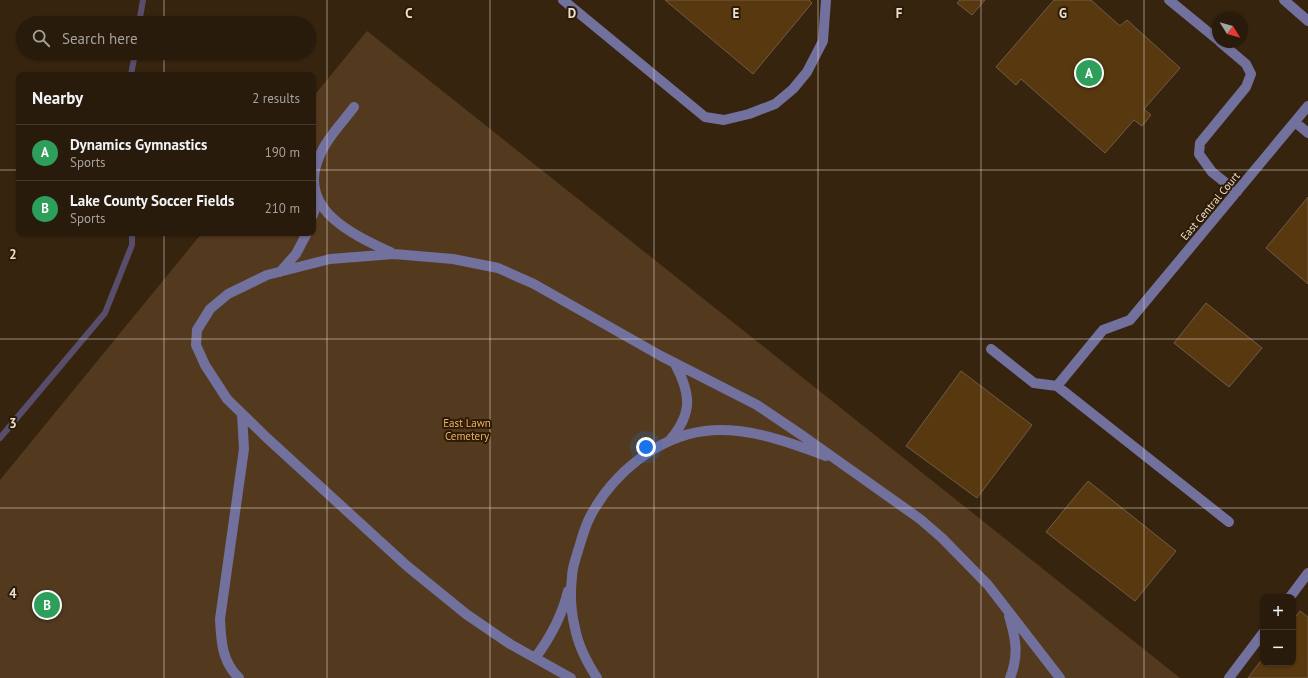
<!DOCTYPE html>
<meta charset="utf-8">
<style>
:root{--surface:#291b0b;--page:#312414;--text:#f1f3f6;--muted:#a5a19d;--line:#45392c;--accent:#b1adfa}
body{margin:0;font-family:"PT Sans",sans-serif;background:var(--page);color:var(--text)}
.controls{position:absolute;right:12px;bottom:12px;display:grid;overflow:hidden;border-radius:8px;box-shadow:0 1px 3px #0004}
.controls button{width:36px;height:36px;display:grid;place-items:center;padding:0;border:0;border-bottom:1px solid var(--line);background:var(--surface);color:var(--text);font:20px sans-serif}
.compass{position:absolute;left:1212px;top:12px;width:36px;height:36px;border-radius:50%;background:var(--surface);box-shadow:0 1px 3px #0004;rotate:127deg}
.you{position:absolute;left:646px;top:447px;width:14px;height:14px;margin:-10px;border:3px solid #fff;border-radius:50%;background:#1a73e8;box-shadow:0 0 0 6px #1a73e833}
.badge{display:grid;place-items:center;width:26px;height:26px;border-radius:50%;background:var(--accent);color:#fff;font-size:13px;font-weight:700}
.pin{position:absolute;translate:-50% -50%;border:2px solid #fff;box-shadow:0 1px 4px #0006}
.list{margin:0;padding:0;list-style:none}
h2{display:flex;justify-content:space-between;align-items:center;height:52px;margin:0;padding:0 16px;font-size:17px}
h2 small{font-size:13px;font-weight:400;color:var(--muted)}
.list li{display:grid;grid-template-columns:26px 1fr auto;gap:12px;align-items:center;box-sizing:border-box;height:56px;padding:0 16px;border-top:1px solid var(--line)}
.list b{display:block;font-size:15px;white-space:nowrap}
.list p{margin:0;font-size:13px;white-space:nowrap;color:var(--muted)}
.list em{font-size:13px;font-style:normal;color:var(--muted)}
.icon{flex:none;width:22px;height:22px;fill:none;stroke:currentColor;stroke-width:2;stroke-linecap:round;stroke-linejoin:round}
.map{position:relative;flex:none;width:1308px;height:678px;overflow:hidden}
.search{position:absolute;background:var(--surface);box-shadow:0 1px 3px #0004;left:16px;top:16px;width:300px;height:44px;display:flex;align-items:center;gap:10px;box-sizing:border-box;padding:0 14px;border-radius:22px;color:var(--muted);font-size:15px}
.panel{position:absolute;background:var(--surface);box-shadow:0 1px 3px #0004;left:16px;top:72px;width:300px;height:164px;border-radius:8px}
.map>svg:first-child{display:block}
</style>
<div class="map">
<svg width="1308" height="678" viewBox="0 0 1308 678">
<rect width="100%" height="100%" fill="#37240f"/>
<path fill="#533a1f" d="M367,31L1180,678H0V480L202,233H313V97Z"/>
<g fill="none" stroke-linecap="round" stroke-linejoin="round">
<path stroke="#584e6c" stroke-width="6" d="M139,23L143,0
M131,75L135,53
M0,438L105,313L132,245V233"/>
</g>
<path fill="#58380f" stroke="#715c46" d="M665,0H809L812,3L753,74Z
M960,0H985L972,15L957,3Z
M1054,0H1091L1120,26L1127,20L1180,68L1144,109L1151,115L1142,126L1134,120L1105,153L1021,79L1016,85L996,67Z
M1308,197V284L1266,248Z
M1206,303L1262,348L1229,387L1174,343Z
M961,371L1032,425L977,498L906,446Z
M1088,481L1176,551L1135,601L1046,532Z
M1300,611L1308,617V678H1248L1263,658V663H1293V620Z"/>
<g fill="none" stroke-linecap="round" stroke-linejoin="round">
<path stroke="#72709c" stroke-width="10" d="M563,0L705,117L724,120L749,114L775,104L793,89L807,72L823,41L826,0
M1169,0L1218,40
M1284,0L1308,21
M1220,42L1246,64L1251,74L1246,87L1200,143L1199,154L1212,172L1237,192
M354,107C342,123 325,140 318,160C298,211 356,236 392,253
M1295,122L1308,133
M313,215L318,199
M280,272L296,254L307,233
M991,349L1034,383L1057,386
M670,440C693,413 691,394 675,364
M1229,522L1057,386L1103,330L1130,320L1308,106
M1290,597L1308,573
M1009,616C1016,639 1019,655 1010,678
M535,658C550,638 562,616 568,591
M239,678C222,662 221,641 220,619L244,449L242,414
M571,678L510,644L466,614L407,566L267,438L227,399L205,365L196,345L197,330L210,309L228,294L267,275L330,259L394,254L453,259L498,268L534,284L661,356L757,405L803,436L920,519L942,538L988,585L1060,678
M597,678C588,664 578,645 575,628C571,612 570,594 572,577C572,569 575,561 577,554C581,542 584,528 590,517C612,474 657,437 705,431C746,426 789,442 826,456
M1229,678L1263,633"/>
</g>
<path fill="none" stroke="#ece0d3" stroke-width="1" stroke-opacity="0.55" d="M164,0V23M327,0V678M490,0V678M654,0V678M818,0V678M981,0V678M1144,0V678M164,53V75M0,170H19M313,170H1308M164,233V678M0,339H1308M0,508H1308"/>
<g text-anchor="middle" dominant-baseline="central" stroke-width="4" stroke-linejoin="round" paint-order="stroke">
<g font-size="11" fill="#ece0d3" stroke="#2d1b06">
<text transform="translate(1210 206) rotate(-50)">East Central Court</text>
</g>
<g font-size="11" fill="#f1b066" stroke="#2d1b06">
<text x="467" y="423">East Lawn<tspan x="467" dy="13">Cemetery</tspan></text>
</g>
</g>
<g font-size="13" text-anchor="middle" font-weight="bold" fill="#ece0d3" stroke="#2d1b06" stroke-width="4" stroke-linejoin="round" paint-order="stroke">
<text x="409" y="18">C</text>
<text x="572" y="18">D</text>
<text x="736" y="18">E</text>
<text x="899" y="18">F</text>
<text x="1063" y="18">G</text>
<text x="13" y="259">2</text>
<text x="13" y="428">3</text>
<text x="13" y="598">4</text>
</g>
</svg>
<div class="controls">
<button>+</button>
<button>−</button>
</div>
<svg class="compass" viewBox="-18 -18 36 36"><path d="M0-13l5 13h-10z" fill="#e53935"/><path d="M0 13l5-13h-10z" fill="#a5a19d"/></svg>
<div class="you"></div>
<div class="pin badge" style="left:1089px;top:73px;background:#2e9e5b">A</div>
<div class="pin badge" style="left:47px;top:605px;background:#2e9e5b">B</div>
<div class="search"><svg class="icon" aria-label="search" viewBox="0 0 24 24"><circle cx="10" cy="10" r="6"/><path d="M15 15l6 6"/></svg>Search here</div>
<section class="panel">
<h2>Nearby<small>2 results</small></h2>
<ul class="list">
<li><span class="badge" style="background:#2e9e5b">A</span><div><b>Dynamics Gymnastics</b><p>Sports</p></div><em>190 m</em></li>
<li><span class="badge" style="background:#2e9e5b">B</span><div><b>Lake County Soccer Fields</b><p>Sports</p></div><em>210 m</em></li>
</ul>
</section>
</div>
